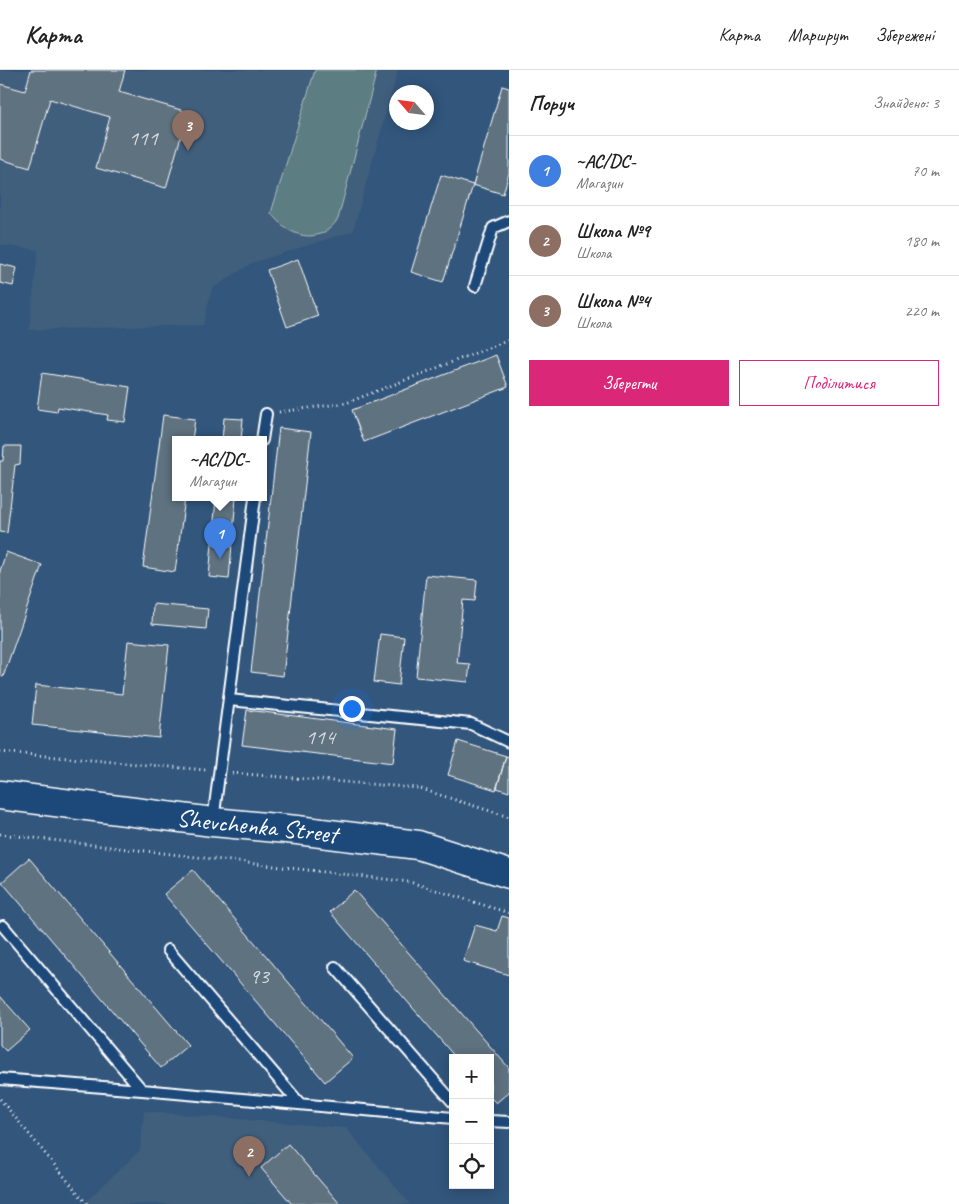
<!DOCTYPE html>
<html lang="uk">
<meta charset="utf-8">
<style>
:root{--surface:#fff;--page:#f6f6f6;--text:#222;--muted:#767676;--line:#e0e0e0;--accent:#db2777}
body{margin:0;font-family:Caveat,sans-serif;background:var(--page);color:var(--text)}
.controls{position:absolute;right:15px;bottom:15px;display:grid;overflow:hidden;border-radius:0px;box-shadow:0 2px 12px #0003}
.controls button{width:45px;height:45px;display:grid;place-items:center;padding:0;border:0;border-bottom:1px solid var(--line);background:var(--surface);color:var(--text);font:25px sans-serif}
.compass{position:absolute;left:389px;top:15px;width:45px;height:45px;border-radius:50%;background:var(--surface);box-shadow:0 2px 12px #0003;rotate:298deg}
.you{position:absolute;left:351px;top:638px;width:18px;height:18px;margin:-12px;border:4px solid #fff;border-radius:50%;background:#1a73e8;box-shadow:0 0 0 8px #1a73e833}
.badge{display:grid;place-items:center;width:32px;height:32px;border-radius:50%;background:var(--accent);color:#fff;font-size:16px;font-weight:700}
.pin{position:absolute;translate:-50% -41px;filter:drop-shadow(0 1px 2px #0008)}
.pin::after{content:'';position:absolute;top:26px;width:18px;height:15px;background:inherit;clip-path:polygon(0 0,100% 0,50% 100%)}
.popup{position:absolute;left:172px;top:366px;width:95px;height:65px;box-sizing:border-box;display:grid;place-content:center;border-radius:0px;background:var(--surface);filter:drop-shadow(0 1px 4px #0005);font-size:16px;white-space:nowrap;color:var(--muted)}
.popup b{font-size:19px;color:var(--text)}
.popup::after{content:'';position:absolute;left:50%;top:100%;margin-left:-10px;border:10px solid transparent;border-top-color:var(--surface)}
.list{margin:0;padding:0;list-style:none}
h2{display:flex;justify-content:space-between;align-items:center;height:65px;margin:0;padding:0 20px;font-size:21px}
h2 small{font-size:16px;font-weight:400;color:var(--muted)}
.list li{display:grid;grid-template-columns:32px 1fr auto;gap:15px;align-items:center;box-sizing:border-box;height:70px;padding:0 20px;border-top:1px solid var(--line)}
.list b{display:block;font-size:19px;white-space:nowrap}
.list p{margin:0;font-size:16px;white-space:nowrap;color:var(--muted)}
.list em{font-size:16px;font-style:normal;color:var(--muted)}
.actions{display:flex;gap:10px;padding:15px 20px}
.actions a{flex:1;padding:11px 0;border:1px solid var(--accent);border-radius:0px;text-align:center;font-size:18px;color:var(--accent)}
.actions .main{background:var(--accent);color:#fff}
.icon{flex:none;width:28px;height:28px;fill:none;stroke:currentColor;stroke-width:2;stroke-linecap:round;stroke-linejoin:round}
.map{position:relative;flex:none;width:509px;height:1134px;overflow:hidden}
header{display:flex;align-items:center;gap:30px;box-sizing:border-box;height:70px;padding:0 25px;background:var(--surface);border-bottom:1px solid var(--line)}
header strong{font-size:24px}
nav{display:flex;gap:28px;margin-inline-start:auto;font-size:18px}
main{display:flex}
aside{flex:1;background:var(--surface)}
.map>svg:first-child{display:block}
</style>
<header>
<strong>Карта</strong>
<nav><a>Карта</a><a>Маршрут</a><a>Збережені</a></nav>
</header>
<main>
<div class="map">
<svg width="509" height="1134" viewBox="0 0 509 1134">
<rect width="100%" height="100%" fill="#32567c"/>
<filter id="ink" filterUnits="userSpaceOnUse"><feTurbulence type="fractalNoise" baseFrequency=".02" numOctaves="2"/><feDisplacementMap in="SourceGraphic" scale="10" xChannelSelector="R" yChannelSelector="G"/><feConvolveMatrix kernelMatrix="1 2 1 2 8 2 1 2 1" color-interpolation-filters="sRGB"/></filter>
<g filter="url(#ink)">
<path fill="#405e7d" d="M0,0H398L353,161L252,193L212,219L203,255L29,260L38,180L0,175Z
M144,1041L346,1058L410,1134H83L140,1080Z"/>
<path fill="#5c7d81" stroke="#aebec0" d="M315,0H377L338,149C319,177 288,167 271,143Z"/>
<path fill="#5f7280" stroke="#fff" d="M31,0H125L119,22L188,42L166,118L96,98L110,47L50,29L30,98L0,89V14L25,21Z
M502,16L509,18V103L503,124L473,115Z
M441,105L473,115L443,212L411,202Z
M298,189L318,246L287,257L267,200Z
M0,194L17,198L13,216L0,213Z
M496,285L508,317L364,372L352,340Z
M42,303L130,317L125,352L107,350L108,345L58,337L57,342L37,339Z
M163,345L195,349L192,370H176V428H185L175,502L143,497Z
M224,348L243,349L241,370H222Z
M279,358L311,362L283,606L251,602Z
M4,376H21L20,394L15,395L7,463L0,462V391H3Z
M216,428H236L229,509L209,507Z
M6,482L42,495L3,607L0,606V501Z
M426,505L477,510L475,531L463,530L457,593L470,594L468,612L416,607Z
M153,534L208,539L206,559L152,554Z
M380,564L404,567L399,615L374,612Z
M128,571L169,575L159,668L32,655L36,615L122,624Z
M247,640L397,659L393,693L242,675Z
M458,671L506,686L496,720L448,705Z
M506,686L509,687V722L497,718Z
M29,788L188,975L161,998L2,812Z
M193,800L353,988L325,1012L164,824Z
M354,820L509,998V1022L496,1033L490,1027V988H456L330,842Z
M502,846L509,848V905L463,891L475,855L497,861Z
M0,926L30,960L6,981L0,975Z
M288,1074L340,1134H292L261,1098Z"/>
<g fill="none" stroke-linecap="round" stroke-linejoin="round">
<g stroke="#fff" stroke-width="14">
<path id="lane" d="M475,216L493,158L509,151
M262,370L266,344
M229,630L471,654L509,672
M213,751L255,428
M3,856L142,1020
M168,880L300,1034
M335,897L453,1032
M0,1009L142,1020L453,1048
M490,1051L509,1052"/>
</g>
<g stroke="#fff" stroke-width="31">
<g id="secondary">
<path id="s1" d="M0,725L213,752L297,760L418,775L509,804"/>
</g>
</g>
<path stroke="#fff" stroke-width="3" stroke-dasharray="1 4" stroke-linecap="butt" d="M279,342L346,333L509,270
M0,682L206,700
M232,703L418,718L509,747
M0,764L410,812L509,843
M0,1029L87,1134"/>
<use href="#lane" stroke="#1f4a7a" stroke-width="10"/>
<use href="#secondary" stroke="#1f4a7a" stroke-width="28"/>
</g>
</g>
<g text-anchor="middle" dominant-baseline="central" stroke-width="4" stroke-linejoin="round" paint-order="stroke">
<g font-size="22" fill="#d7dcdf">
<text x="143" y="68">111</text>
<text x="320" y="667">114</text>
<text x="259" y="906">93</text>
</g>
<g font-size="25" fill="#fff" stroke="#1f4a7a">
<text stroke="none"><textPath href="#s1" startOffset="259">Shevchenka Street</textPath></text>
</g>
</g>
</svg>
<div class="controls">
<button>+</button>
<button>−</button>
<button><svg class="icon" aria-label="locate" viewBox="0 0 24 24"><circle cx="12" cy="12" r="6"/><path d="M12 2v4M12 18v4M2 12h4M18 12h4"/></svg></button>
</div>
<svg class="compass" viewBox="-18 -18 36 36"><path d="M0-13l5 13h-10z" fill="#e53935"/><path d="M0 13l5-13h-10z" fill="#767676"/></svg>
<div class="you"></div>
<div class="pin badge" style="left:220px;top:489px;background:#3f7fe0">1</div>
<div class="popup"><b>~AC/DC-</b>Магазин</div>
<div class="pin badge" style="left:249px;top:1107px;background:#8d6e63">2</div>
<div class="pin badge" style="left:188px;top:81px;background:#8d6e63">3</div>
</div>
<aside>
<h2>Поруч<small>Знайдено: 3</small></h2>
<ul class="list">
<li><span class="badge" style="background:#3f7fe0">1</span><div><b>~AC/DC-</b><p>Магазин</p></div><em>70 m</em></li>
<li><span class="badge" style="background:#8d6e63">2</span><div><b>Школа №9</b><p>Школа</p></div><em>180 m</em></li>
<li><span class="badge" style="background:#8d6e63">3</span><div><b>Школа №4</b><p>Школа</p></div><em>220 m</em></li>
</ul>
<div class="actions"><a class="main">Зберегти</a><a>Поділитися</a></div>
</aside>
</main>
